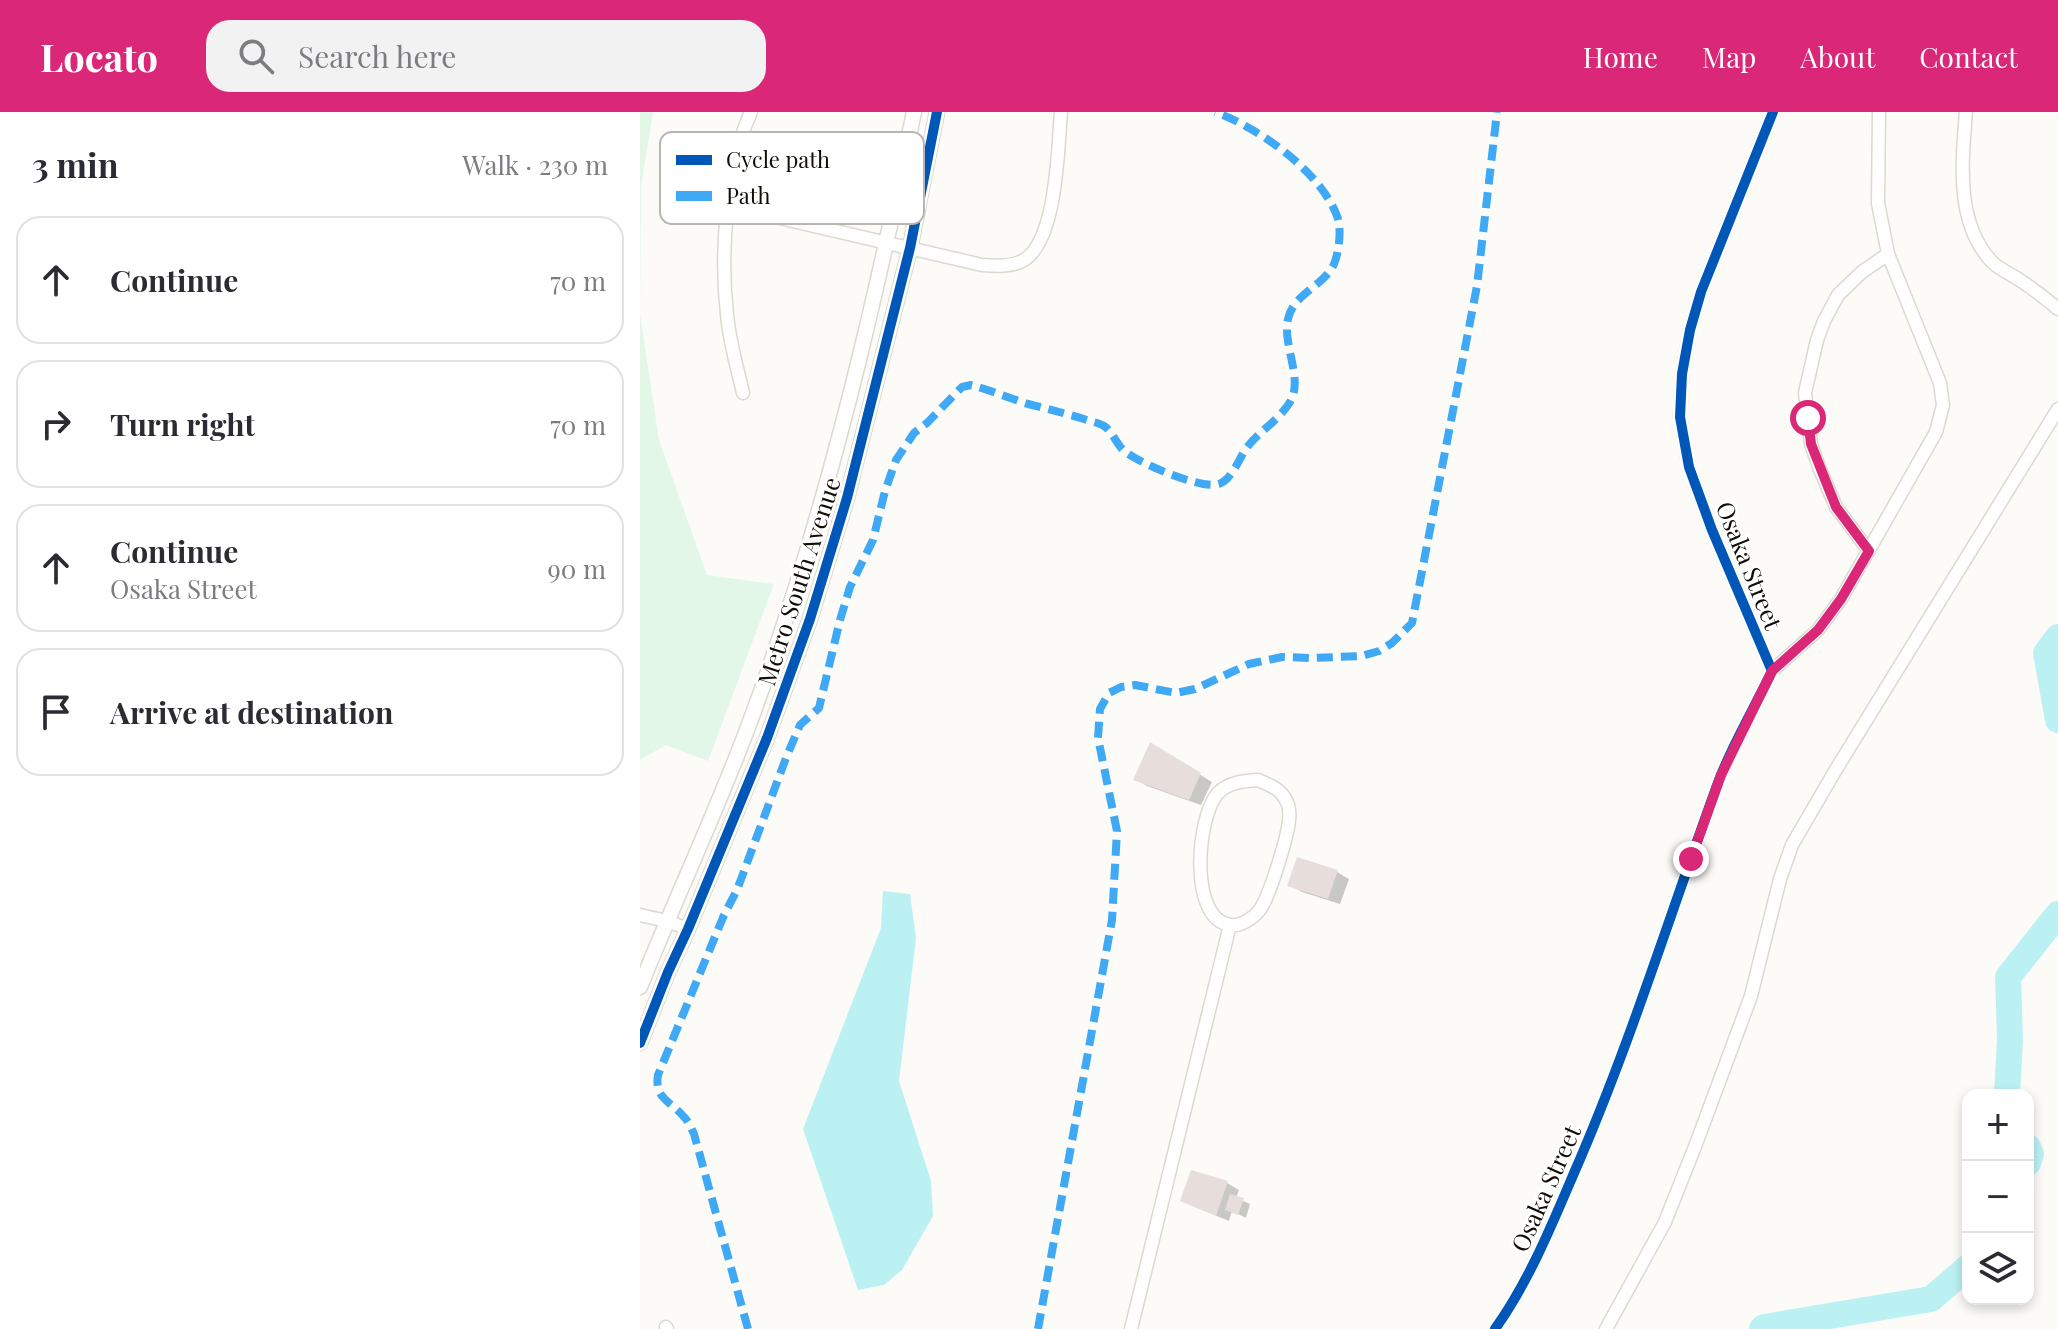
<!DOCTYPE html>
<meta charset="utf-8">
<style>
:root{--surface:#fff;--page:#f2f2f3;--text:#2b2b33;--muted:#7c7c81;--line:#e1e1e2;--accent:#db2777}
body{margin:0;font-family:"Playfair Display",serif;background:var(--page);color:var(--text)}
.controls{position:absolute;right:24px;bottom:24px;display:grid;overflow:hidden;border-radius:16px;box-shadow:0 4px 12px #0003}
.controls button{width:72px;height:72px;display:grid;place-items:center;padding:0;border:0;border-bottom:2px solid var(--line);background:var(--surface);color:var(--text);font:40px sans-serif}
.stop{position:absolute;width:24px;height:24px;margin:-18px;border:6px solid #db2777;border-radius:50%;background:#fff}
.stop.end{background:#db2777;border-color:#fff;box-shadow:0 2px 8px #0008}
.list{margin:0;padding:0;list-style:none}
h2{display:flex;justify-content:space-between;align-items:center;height:104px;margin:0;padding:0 32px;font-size:34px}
h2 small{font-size:26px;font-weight:400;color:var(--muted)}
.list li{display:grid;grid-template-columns:52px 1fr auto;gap:24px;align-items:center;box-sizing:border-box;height:128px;margin:0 16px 16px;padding:0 16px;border:2px solid var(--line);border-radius:24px}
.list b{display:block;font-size:30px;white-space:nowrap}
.list p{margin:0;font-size:26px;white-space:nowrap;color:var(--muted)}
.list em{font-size:26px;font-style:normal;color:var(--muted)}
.icon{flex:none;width:44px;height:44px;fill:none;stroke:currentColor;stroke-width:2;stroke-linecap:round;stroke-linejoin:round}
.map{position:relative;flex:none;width:1418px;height:1217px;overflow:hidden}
header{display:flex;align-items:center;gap:48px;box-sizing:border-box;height:112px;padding:0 40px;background:var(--accent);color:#fff}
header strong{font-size:38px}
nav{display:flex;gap:44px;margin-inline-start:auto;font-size:28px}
.search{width:560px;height:72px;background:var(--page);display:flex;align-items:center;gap:20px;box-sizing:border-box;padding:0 28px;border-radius:24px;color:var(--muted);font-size:30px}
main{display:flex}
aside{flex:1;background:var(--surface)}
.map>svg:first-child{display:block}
</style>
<header>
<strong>Locato</strong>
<div class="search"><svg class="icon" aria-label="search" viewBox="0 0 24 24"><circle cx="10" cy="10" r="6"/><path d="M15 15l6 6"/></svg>Search here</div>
<nav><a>Home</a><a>Map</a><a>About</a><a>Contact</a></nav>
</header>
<main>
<aside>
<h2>3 min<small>Walk · 230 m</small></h2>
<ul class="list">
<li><svg class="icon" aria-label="ahead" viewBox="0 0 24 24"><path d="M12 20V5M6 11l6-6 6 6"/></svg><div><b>Continue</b></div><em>70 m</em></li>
<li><svg class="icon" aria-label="right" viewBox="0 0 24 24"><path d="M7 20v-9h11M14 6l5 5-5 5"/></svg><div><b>Turn right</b></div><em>70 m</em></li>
<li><svg class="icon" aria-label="ahead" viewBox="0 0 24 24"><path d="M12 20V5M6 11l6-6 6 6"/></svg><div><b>Continue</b><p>Osaka Street</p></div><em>90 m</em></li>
<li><svg class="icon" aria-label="arrive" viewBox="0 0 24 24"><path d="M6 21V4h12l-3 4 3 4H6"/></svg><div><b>Arrive at destination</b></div></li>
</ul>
</aside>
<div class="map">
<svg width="1418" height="1217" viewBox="0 0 1418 1217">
<rect width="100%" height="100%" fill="#fcfbf7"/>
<path fill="#e3f7e8" d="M0,0H13L1,75L0,202L19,328L67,463L134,472L68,649L26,633L0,648Z"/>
<path fill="#bcf1f4" d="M243,779L270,782L276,826L259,969L291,1069L293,1104L262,1158L244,1173L218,1178L163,1017L241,816Z"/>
<path fill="#0003" d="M511,633L572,670L561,693L507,674L496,667Z
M697,760L709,767L700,792L662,780L650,773Z
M587,1071L599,1078L596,1086L610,1092L606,1106L592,1099L589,1109L555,1095L543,1089Z"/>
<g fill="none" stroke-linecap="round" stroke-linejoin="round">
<path stroke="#bcf1f4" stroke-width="26" d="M1418,525L1406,541L1418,608
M1367,983L1370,926L1368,865L1418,802
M1388,1035L1391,1042L1388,1051
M1122,1217L1124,1215L1291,1187L1328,1155"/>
</g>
<path fill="#e7dedb" d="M510,630L561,661L549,688L493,668Z
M657,745L698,758L688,787L647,774Z
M551,1058L588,1069L576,1104L540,1089Z
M590,1082L604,1086L598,1103L585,1098Z"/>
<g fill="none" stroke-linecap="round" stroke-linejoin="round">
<g stroke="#dcd9d0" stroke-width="15">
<path id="minor" d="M1326,0C1322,49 1315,111 1352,150C1359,157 1369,161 1378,167C1392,176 1405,186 1418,197
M88,94L342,153C356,154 372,155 384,148C417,128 418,35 421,0
M103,281C97,255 89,228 87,202C80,142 86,55 111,0
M1229,439L1196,395L1179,355L1171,332L1165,281L1177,228L1184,209L1198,183L1222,160L1248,142
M1132,559L1178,518L1201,487L1296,320L1303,293L1300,271L1248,142L1238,91L1239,0
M618,668C630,673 641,677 647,690C649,694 650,703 649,708C648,724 630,782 621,796C615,805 601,815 590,813C548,807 557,704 578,681C589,670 604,669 618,668Z
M0,803L27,809L48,817
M26,1215L27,1217
M491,1217L590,813
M855,1217C889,1169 911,1115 934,1061C990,933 1031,799 1079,668C1093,631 1115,595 1132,559L1072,418L1049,355L1040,305L1042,262L1050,218L1061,180L1133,0
M966,1217L1025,1110L1056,1032L1111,884L1140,767L1152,733L1195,659L1418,297"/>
</g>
<g stroke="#dcd9d0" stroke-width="17">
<path id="tertiary" d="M0,875C36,785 78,697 111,607C184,410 232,205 274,0
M0,931L28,860L48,817L127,626L170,507L207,386L270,136L297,0"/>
</g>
<use href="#minor" stroke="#fffefe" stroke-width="12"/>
<use href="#tertiary" stroke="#fffefe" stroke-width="14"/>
<path stroke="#3fa9f5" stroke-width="8" stroke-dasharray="16 8" stroke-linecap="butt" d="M108,1217L54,1022C51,1016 49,1010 44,1005C31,989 14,987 18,963L84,803L97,778L146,646L160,613L179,596L200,508L210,475L233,428L245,379L256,348L274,321L287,311L322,275L331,273C350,278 369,286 388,292C408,297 428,302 447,308C452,310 460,311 464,314C472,319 476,331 483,338C496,350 561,378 579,372C593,367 599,345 608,334C621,318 639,308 650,290C664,267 642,233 648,207C653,182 684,174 694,152C699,140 702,116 697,104C680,59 619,16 575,0
M398,1217L472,808L477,719L458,626L460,597L469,581L481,575L495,573L536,581L555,577L609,552L642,545L672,546L722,544L739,539L752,531L772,511L837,174L857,0"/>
<g stroke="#fff" stroke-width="15">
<path id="cycleway" d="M0,931L28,860L48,817L127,626L170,507L207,386L270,136L297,0
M855,1217C889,1169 911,1115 934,1061C990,933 1031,799 1079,668C1093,631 1115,595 1132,559L1072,418L1049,355L1040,305L1042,262L1050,218L1061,180L1133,0"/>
</g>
<use href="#cycleway" stroke="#0057b8" stroke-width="10"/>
</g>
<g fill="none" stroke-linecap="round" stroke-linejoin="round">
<path stroke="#db2777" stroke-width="10" d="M1051,747L1081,663L1132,559L1178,518L1201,487L1229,439L1196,395L1171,332L1168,306"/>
</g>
<g text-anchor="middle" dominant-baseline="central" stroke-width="6" stroke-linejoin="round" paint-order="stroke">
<g font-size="24" fill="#110d03" stroke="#fff">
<text transform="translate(1110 453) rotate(68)">Osaka Street</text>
<text transform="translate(158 469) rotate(-72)">Metro South Avenue</text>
<text transform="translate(905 1076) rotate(-66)">Osaka Street</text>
</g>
</g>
<rect x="20" y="20" width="264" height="92" rx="12" fill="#fff" stroke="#b8b6b3" stroke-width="2"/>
<rect x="36" y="43" width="36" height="10" fill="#0057b8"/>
<rect x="36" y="79" width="36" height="10" fill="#3fa9f5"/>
<g font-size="22" fill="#110d03">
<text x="86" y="56">Cycle path</text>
<text x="86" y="92">Path</text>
</g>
</svg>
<div class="controls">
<button>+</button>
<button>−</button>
<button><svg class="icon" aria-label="layers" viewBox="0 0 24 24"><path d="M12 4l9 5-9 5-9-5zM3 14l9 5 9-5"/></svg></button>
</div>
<div class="stop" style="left:1168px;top:306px"></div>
<div class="stop end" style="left:1051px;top:747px"></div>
</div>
</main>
